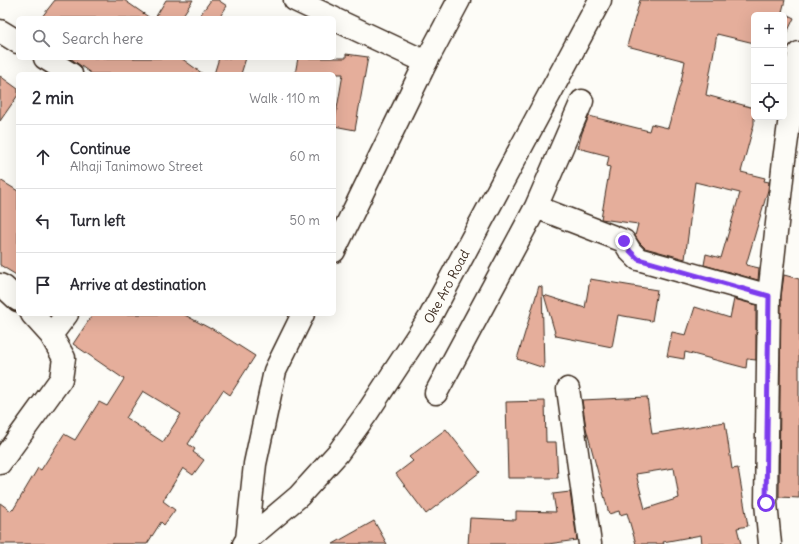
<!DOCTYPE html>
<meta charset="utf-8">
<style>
:root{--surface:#fff;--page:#f7f7f7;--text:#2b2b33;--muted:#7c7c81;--line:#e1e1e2}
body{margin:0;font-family:Delius,sans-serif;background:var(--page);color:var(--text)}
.controls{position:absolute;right:12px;top:12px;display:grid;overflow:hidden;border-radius:6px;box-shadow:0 4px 16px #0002}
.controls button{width:36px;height:36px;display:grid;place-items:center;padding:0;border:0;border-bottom:1px solid var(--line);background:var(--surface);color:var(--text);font:20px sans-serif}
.stop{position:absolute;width:12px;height:12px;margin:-9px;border:3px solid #7c3aed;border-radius:50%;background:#fff}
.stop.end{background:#7c3aed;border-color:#fff;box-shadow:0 1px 4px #0008}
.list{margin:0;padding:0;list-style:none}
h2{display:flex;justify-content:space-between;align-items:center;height:52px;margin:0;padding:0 16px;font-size:17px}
h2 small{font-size:13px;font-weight:400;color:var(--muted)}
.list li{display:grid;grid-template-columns:26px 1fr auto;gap:12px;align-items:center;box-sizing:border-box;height:64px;padding:0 16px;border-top:1px solid var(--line)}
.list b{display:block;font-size:15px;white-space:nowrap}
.list p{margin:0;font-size:13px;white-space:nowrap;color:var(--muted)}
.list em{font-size:13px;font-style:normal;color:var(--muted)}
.icon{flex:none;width:22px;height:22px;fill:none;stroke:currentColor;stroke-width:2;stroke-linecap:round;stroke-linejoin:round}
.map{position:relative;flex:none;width:799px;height:544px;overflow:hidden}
.search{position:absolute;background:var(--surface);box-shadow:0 4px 16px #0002;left:16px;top:16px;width:320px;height:44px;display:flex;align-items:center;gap:10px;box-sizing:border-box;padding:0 14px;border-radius:6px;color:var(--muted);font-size:15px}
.panel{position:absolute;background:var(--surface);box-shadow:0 4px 16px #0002;left:16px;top:72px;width:320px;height:244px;border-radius:6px}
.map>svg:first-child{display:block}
</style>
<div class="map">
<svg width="799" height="544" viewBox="0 0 799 544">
<rect width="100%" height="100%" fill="#fdfcf7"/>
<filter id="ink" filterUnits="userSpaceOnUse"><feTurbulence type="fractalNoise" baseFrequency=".025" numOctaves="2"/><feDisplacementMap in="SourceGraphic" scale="8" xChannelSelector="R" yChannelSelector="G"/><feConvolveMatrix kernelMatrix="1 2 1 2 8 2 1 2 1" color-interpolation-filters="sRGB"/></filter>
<g filter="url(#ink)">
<path fill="#e5ae9b" stroke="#3b2a1e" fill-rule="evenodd" d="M55,0H124L150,18H41Z
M166,0H193L181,18H155Z
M211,0H218L227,6L219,18H198Z
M640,0H785L782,12L794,18L786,35H784V15H754V43L717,34L706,95L754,108V124L741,172L765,178L764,181L769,182L768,190L746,265L759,268L758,280L704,265L706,254L721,258L740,193L695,182L685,259L645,248L640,243L635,236L638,224L601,219L610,167L607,166L609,156L578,148L582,133L589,116L649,131L651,124L668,128L681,82L685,61L627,46Z
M346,54L368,57L355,130L334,126L343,74H295L298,58H346Z
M70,58H181L203,74H92Z
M219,58H246L241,74H214Z
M0,76L18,89V95L0,121Z
M0,180L18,191V276L0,265Z
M784,275L799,279V498L779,497L781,297Z
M590,279L657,290L652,321L618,315L612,347L556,336L544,295L585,308Z
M539,286L542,287L544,368L517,359Z
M734,299L756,305V360L747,359L746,368L685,352L684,359L667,356L672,332L686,335L695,307L730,318Z
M93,314H183L211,329V328L255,356L230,395L223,390L188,444L195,449L193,452L204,460L193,475L183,468L163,501L175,510L164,525L161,522L147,544H0V503L11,511L12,509L13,510L38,468L41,470L64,434L75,440L99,402L107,406L124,379L73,344ZM143,391L181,414L163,442L126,418Z
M647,397L652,434L725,422L732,469L738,468L748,526L737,528L741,544H702L701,535L663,542L664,544H636L627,513L620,515L619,511L609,514L586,428L582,400ZM674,468L679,498L645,509L636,474Z
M545,401L546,442H556L558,478H508L506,402Z
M446,429L480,472L426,514L396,474L413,461L409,457Z
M570,492L577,540L548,544H468L470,518L516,520V511L556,512L553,494Z
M374,521L387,544H333Z"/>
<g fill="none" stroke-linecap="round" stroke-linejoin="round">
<g stroke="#3b2a1e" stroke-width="25">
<path id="minor" d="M295,0L333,18
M334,19L426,62
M0,31L18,42
M45,58L71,74
M582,101L536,207L624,241L630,251L638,259L769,296
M0,285L4,287L18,300
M51,335L67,314
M568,389L590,544
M436,393L536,207
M0,463L61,379L64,358L51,335L32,314
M770,544L766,503L769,296L784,160L799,53"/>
</g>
<g stroke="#3b2a1e" stroke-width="25">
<g id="major">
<path d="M334,251L426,62L459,0"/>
<path d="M247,540L255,464L275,371L303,314"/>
<path id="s1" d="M244,544L247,540L299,496L338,453L367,413L430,317L600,0"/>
</g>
</g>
<use href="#minor" stroke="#fdfcf7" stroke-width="22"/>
<use href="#major" stroke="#fdfcf7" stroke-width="22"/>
</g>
</g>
<g fill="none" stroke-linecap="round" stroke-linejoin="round" filter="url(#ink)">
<path stroke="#7c3aed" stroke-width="5" d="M624,241L630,251L638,259L769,296L766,503"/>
</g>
<g text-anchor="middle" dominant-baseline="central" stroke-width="3" stroke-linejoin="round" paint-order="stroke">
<g font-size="13" fill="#3b2a1e" stroke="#fdfcf7">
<text stroke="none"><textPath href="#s1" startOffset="330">Oke Aro Road</textPath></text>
</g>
</g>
</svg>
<div class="controls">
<button>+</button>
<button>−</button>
<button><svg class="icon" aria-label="locate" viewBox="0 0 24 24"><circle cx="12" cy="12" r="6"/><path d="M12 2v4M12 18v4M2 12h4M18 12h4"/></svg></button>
</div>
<div class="stop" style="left:766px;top:503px"></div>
<div class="stop end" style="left:624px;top:241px"></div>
<div class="search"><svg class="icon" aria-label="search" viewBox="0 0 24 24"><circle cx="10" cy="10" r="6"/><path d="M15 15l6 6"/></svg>Search here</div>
<section class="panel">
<h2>2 min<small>Walk · 110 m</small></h2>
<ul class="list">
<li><svg class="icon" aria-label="ahead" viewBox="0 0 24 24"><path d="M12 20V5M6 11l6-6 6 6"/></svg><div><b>Continue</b><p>Alhaji Tanimowo Street</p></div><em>60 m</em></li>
<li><svg class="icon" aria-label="left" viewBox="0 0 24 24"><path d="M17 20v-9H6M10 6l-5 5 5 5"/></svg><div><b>Turn left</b></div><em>50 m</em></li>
<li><svg class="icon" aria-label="arrive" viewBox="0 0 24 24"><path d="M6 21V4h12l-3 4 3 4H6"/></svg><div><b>Arrive at destination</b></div></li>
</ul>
</section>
</div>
